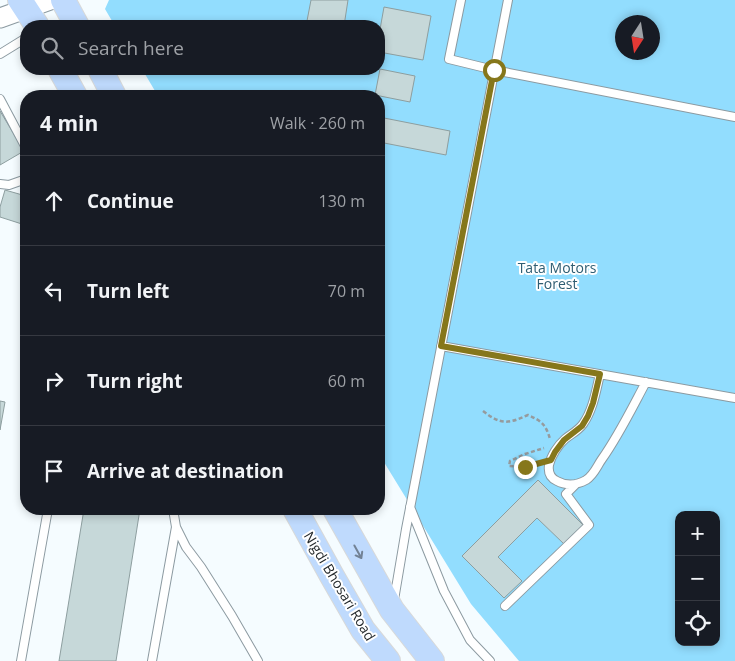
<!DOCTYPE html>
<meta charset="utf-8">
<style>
:root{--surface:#171b24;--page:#242831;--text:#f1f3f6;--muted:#9ea1a6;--line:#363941}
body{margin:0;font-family:"Open Sans",sans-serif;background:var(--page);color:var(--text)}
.controls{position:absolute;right:15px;bottom:15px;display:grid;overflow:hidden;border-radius:10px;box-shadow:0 2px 8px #0003}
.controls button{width:45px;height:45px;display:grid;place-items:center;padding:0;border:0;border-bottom:1px solid var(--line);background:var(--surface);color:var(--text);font:25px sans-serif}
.compass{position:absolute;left:615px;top:15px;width:45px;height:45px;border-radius:50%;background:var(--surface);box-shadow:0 2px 8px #0003;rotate:192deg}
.stop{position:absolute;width:15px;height:15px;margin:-11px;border:4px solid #86771b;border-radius:50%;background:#fff}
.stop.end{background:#86771b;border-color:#fff;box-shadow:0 1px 5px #0008}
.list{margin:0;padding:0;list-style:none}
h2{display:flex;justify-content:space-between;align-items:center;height:65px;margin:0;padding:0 20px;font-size:21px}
h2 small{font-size:16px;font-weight:400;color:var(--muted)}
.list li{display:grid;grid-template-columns:32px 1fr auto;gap:15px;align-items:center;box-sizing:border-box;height:90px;padding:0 20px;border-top:1px solid var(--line)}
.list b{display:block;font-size:19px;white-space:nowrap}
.list em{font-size:16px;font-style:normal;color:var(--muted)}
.icon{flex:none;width:28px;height:28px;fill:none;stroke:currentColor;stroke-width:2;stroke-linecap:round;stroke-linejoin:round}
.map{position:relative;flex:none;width:735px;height:661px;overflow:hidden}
.search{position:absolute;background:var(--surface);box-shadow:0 2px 8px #0003;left:20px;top:20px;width:365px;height:55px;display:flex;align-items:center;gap:12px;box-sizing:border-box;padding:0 18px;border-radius:20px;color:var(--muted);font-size:19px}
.panel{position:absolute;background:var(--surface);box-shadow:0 2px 8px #0003;left:20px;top:90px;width:365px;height:425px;border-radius:20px}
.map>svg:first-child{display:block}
</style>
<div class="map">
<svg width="735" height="661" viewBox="0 0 735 661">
<rect width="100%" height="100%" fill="#f5fcff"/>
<path fill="#92ddfe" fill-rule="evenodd" d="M109,0H735V661H519L471,604L379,454V96H158L142,69H379V26H115L105,9ZM622,22H652V52H622ZM679,515H716V642H679Z"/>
<path fill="#c6d8d9" stroke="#8d9e9f" d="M311,0H348L344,26H306Z
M384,7L431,16L423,60L379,52V35Z
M380,69L415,76L410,102L375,95Z
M0,111L24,151L0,165Z
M379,117L450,131L446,155L379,142Z
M5,190L26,196V221L25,225L0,217V207Z
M0,401L5,402L0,430Z
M538,480L583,525L564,544L537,518L498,557L522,581L504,598L462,556Z
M84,509H140L116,661H59Z"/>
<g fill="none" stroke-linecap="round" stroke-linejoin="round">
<g stroke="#8c9aa1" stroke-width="10">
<path id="service" d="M461,0L449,59L494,70L735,117
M0,54L26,38
M0,99L26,148
M0,184L9,185L26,179
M441,346L735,398
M600,374C596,391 593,410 583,424C578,431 571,434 565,439C558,445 551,456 549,465C548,472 550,478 557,481C566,486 577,485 586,480C594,475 597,466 602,459C619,435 632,408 646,382
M410,507L444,591L470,640L490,661
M173,509L176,527L186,547L201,567L232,616L258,661
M394,600L406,529L508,0
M505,606L589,525L566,494L576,484
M21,661L48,509
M152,661L176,527"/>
</g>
<g stroke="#8c9aa1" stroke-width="21">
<path id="tertiary" d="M0,18L50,0"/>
</g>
<g stroke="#d8d9d9" stroke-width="26">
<path id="primary" d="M20,0L37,26
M63,0L77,26
M60,69L75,96
M100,69L114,96
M295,509L332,576L363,630L388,661
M335,509L392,610L432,661"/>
</g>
<path stroke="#959b9e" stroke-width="2.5" stroke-dasharray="4 2.5" stroke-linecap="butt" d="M483,411C501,425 508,424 528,415C542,421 546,425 550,439
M539,463L525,467L509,466L510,461L525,454L544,448"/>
<use href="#service" stroke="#fff" stroke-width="8"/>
<use href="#tertiary" stroke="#fff" stroke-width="19"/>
<use href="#primary" stroke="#bfdafd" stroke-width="24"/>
</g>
<defs><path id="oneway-shaft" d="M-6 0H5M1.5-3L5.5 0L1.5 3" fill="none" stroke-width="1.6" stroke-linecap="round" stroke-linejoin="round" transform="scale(1.25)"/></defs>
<use stroke="#728295" href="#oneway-shaft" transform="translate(358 552) rotate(61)"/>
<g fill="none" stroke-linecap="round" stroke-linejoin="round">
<path stroke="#86771b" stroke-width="6" d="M494,70L441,346L600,374L593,403L588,416L582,426L564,440L555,452L551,460L525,467"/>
</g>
<g text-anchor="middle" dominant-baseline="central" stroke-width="4" stroke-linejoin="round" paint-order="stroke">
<g font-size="14" fill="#2e5d72" stroke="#fff">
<text x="557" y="267">Tata Motors<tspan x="557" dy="16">Forest</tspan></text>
</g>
<g font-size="14" fill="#252a2d" stroke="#fff">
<text transform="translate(340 586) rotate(59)">Nigdi Bhosari Road</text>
</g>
</g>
</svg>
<div class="controls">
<button>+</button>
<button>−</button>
<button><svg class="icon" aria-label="locate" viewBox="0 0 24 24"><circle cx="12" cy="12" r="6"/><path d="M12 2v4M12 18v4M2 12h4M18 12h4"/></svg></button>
</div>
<svg class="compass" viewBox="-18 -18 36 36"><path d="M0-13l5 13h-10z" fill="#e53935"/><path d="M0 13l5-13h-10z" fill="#9ea1a6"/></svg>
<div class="stop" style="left:494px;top:70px"></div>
<div class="stop end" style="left:525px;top:467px"></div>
<div class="search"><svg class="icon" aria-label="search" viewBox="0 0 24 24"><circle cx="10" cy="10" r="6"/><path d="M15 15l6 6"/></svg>Search here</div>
<section class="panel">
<h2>4 min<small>Walk · 260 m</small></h2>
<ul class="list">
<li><svg class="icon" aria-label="ahead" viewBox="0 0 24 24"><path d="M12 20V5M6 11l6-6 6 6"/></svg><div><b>Continue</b></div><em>130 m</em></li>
<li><svg class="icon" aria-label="left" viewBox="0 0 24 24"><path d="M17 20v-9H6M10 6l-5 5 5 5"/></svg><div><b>Turn left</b></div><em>70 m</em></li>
<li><svg class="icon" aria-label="right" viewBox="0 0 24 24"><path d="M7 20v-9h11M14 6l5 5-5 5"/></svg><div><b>Turn right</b></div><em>60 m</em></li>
<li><svg class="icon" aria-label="arrive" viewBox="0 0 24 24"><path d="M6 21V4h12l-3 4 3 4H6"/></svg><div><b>Arrive at destination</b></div></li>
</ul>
</section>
</div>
